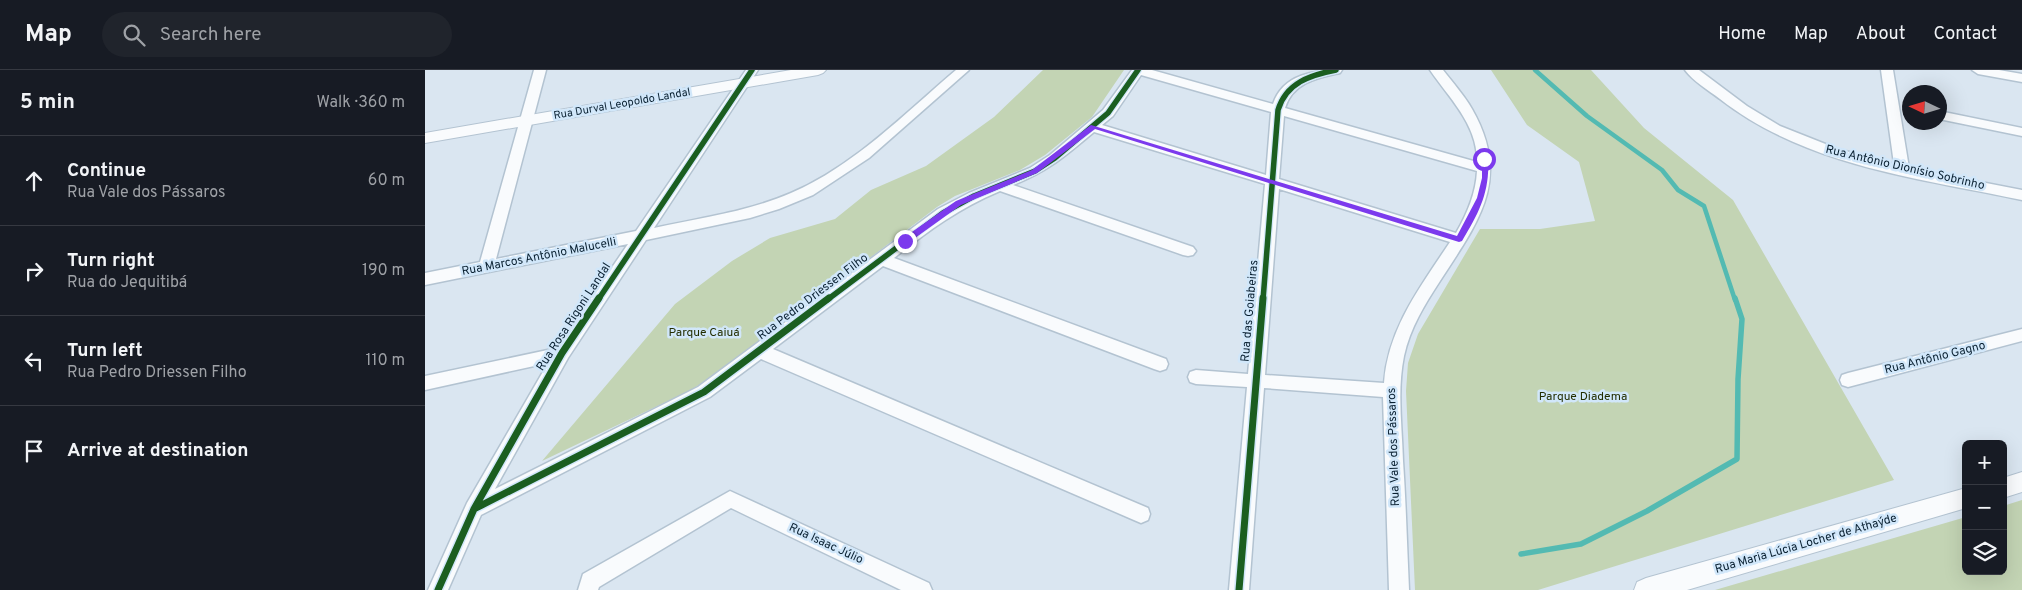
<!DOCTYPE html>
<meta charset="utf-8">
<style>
:root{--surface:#171b24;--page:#20242c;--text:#f1f3f6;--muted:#9ea1a6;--line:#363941}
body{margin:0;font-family:Overpass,sans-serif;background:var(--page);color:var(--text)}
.controls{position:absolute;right:15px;bottom:15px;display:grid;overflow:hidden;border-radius:8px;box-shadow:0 5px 20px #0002}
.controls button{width:45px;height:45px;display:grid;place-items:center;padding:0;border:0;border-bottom:1px solid var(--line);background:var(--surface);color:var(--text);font:25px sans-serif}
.compass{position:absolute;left:1477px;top:15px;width:45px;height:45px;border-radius:50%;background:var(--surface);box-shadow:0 5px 20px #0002;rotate:274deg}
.stop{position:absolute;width:15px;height:15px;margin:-11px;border:4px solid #7c3aed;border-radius:50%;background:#fff}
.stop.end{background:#7c3aed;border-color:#fff;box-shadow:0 1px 5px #0008}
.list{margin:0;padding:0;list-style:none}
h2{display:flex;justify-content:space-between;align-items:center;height:65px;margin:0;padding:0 20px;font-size:21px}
h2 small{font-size:16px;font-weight:400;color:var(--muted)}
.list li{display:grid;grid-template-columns:32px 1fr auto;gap:15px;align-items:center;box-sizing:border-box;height:90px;padding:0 20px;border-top:1px solid var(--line)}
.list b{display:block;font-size:19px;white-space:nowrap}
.list p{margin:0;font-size:16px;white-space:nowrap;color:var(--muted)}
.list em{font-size:16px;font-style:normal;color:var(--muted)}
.icon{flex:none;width:28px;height:28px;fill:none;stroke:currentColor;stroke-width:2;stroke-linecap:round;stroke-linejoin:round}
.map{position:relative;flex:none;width:1597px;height:520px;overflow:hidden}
header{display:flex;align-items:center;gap:30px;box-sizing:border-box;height:70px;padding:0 25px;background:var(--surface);border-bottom:1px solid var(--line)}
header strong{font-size:24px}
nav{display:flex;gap:28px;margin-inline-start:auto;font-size:18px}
.search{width:350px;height:45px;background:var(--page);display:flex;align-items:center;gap:12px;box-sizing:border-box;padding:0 18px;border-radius:28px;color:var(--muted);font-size:19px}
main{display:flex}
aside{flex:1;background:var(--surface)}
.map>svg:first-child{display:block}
</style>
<header>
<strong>Map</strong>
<div class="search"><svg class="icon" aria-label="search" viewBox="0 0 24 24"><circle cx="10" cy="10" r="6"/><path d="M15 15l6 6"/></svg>Search here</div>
<nav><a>Home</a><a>Map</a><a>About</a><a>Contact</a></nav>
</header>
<main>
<aside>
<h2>5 min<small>Walk · 360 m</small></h2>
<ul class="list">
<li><svg class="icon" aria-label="ahead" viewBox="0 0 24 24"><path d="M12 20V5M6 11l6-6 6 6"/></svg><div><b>Continue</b><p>Rua Vale dos Pássaros</p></div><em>60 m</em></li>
<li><svg class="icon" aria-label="right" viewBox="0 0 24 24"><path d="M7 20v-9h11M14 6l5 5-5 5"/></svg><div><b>Turn right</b><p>Rua do Jequitibá</p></div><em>190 m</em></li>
<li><svg class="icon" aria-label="left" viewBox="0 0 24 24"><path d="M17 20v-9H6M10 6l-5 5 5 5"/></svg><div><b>Turn left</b><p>Rua Pedro Driessen Filho</p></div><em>110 m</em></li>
<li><svg class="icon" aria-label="arrive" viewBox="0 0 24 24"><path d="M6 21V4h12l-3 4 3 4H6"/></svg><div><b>Arrive at destination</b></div></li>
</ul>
</aside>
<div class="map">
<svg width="1597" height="520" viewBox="0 0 1597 520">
<rect width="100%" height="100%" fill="#dae6f1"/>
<path fill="#c3d4b4" d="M618,0H699L667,47L620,85L595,100L530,126L512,137L292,304L264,321L117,391L250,234L307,191L345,168L410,149L446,120L501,96L569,47Z
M1066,0H1166L1219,58L1308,130L1469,410L1113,520H990L981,321L983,293L993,264L1055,159H1115L1170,151L1154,92L1102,55Z
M1597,430V520H1290L1541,447V501H1578V436Z"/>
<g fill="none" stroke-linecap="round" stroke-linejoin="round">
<path stroke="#53bab2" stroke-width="4.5" d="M1110,0L1162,46L1237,100L1253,120L1279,136L1310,230"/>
<path stroke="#53bab2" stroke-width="5.5" d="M1096,484L1156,474L1222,441L1312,389L1313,309L1317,249L1310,228"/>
<g stroke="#b3c3d1" stroke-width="3">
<path id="minor" d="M109,0H121L71,189L211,161L321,0H333L229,158C275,148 322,142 366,123C429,96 479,44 531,0H544L444,88L388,125L354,139L325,148L221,170L143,288L70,419L273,317L513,139L544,123L605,98L625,85L678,40L707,0H727L848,34C858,4 890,0 917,0L915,3C893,8 868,12 860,38L1052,92C1053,55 1024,28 1005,0H1018C1028,13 1039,25 1047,39C1087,109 1054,151 1015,211C1000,234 985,258 979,286C972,320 977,356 978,391C981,434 982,477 984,520H964L958,327L839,318L824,520H804L822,317L771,314L765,312L763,307L765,302L771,300L823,304L840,114L669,62C640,86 624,101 588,115L768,177L771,181L768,185L763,186L758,185L575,121C534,138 503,161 469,188L741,289L743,294L741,299L735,301L729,299L458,196L348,279L723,438L725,444L723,450L716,453L709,450L336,289L285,327L56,445L23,520H3L42,433L123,293L0,320V306L132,278L203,174L0,215V203L55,192ZM716,5L846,42L841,105L677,55L688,46ZM859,46L1052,101C1051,123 1042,144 1031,163L854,109ZM854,119L1025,172C996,216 963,258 959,313L840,305Z
M1260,0H1274L1322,36L1355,56L1413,79L1469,94L1456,0H1468L1484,98L1597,120V130C1493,108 1381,96 1295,29C1283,20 1268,11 1260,0Z
M1547,0H1574L1597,4V12L1553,4Z
M1514,41L1597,58V66L1514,49Z
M1597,259V271L1423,317L1417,315L1415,310L1417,305L1423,303Z
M305,421L504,513L507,520H476L306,438L174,517L173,520H153L158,504Z"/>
</g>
<g stroke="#b3c3d1" stroke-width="2">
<path id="tertiary" d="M366,0H401L398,3L393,5L0,73V63Z
M1597,402V422L1578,428V408Z
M1541,418V438L1262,520H1209L1212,512L1221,508Z"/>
</g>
<use href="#minor" fill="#f9fbfd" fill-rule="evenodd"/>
<use href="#tertiary" fill="#f9fbfd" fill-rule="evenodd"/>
<g stroke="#d1e7fa" stroke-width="8">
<path id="cycleway-far1" d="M173,230L327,0
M402,230L518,143L549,126L610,101L630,88L683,43L713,0
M838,230L853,40C861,13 885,5 911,0"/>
</g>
<g stroke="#d1e7fa" stroke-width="10">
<path id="cycleway" d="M49,439L279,322L404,228
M13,520L49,439L137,283L174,228
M814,520L838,228"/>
</g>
<use href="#cycleway-far1" stroke="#1b5e20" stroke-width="5.5"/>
<use href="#cycleway" stroke="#1b5e20" stroke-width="7"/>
</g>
<path fill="#7c3aed" d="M666,55L1032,166L1052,128L1057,108V87L1063,89C1065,122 1054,143 1037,171L1034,172L670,59L612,103L536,135L483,173H477V169L531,131L607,100Z"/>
<g text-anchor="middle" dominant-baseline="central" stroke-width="5" stroke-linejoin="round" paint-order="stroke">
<g font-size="11" fill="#092031" stroke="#d1e7fa">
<text transform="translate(197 34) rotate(-10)">Rua Durval Leopoldo Landal</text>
</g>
<g font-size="12" fill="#092031" stroke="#d1e7fa">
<text transform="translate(1480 98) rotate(13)">Rua Antônio Dionísio Sobrinho</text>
<text transform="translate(114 187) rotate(-11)">Rua Marcos Antônio Malucelli</text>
<text transform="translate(388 227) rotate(-37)">Rua Pedro Driessen Filho</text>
<text transform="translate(825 241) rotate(-85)">Rua das Goiabeiras</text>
<text transform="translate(149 247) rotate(-57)">Rua Rosa Rigoni Landal</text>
<text transform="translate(1510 288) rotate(-14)">Rua Antônio Gagno</text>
<text transform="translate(969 377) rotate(-92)">Rua Vale dos Pássaros</text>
<text transform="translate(401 474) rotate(25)">Rua Isaac Júlio</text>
<text transform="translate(1381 474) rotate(-16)">Rua Maria Lúcia Locher de Athaýde</text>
</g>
<g font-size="12" fill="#232e01" stroke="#d1e7fa">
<text x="279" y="263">Parque Caiuá</text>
<text x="1158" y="327">Parque Diadema</text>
</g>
</g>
</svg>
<div class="controls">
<button>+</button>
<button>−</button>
<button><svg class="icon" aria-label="layers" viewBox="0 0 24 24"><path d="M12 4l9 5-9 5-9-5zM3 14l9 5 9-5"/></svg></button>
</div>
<svg class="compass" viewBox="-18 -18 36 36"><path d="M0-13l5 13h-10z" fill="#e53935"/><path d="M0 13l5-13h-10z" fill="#9ea1a6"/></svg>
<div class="stop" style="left:1059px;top:89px"></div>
<div class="stop end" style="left:480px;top:171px"></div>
</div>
</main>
